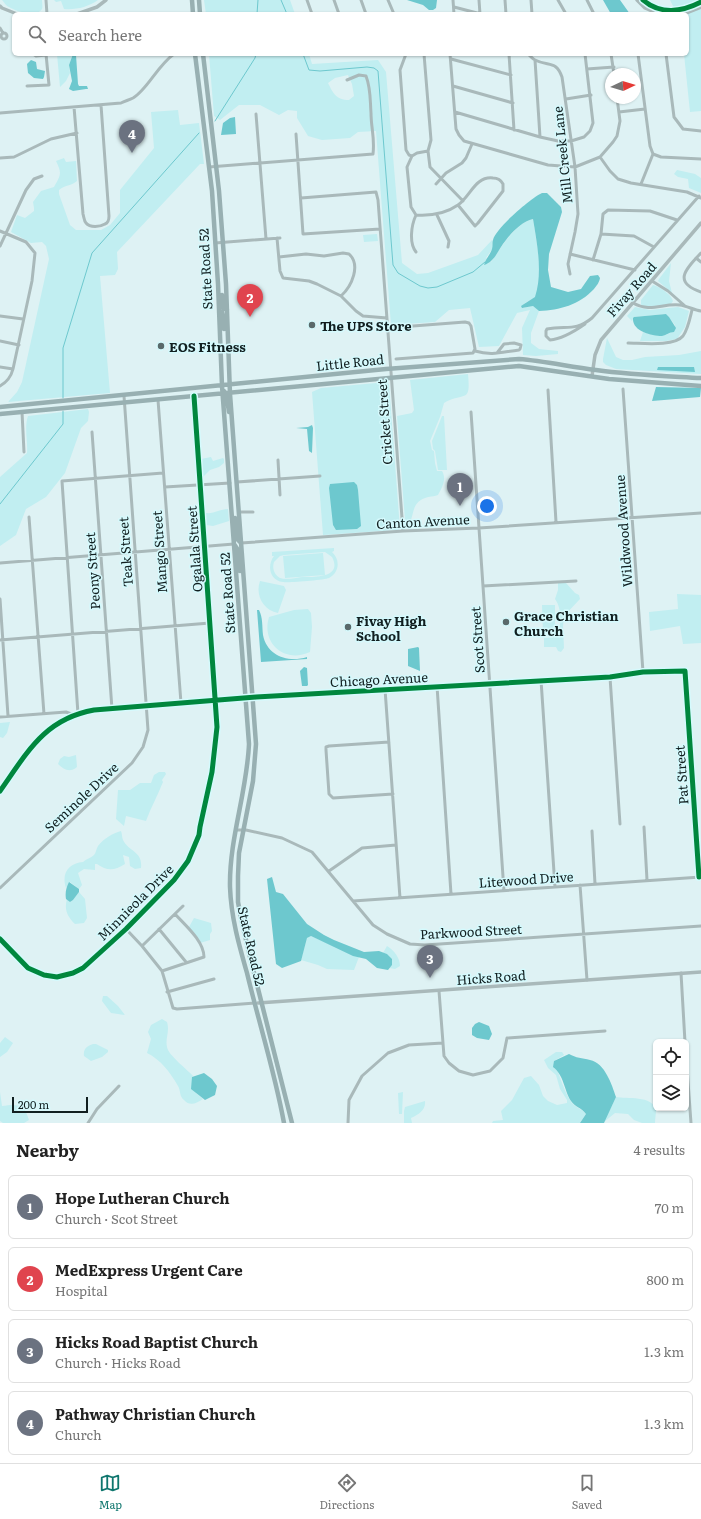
<!DOCTYPE html>
<meta charset="utf-8">
<style>
:root{--surface:#fff;--page:#f6f6f6;--text:#222;--muted:#767676;--line:#e0e0e0;--accent:#0f766e}
body{margin:0;font-family:Literata,serif;background:var(--page);color:var(--text)}
.controls{position:absolute;right:12px;bottom:12px;display:grid;overflow:hidden;border-radius:6px;box-shadow:0 1px 3px #0004}
.controls button{width:36px;height:36px;display:grid;place-items:center;padding:0;border:0;border-bottom:1px solid var(--line);background:var(--surface);color:var(--text);font:20px sans-serif}
.compass{position:absolute;left:605px;top:68px;width:36px;height:36px;border-radius:50%;background:var(--surface);box-shadow:0 1px 3px #0004;rotate:86deg}
.scale{position:absolute;left:12px;bottom:10px;width:76px;box-sizing:border-box;padding-left:4px;border:2px solid #111f20;border-top:0;font-size:11px;line-height:14px;white-space:nowrap;color:#111f20;-webkit-text-stroke:3px #d5fafd;paint-order:stroke}
.you{position:absolute;left:487px;top:506px;width:14px;height:14px;margin:-10px;border:3px solid #fff;border-radius:50%;background:#1a73e8;box-shadow:0 0 0 6px #1a73e833}
.badge{display:grid;place-items:center;width:26px;height:26px;border-radius:50%;background:var(--accent);color:#fff;font-size:13px;font-weight:700}
.pin{position:absolute;translate:-50% -33px;filter:drop-shadow(0 1px 2px #0008)}
.pin::after{content:'';position:absolute;top:21px;width:14px;height:12px;background:inherit;clip-path:polygon(0 0,100% 0,50% 100%)}
.list{margin:0;padding:0;list-style:none}
h2{display:flex;justify-content:space-between;align-items:center;height:52px;margin:0;padding:0 16px;font-size:17px}
h2 small{font-size:13px;font-weight:400;color:var(--muted)}
.list li{display:grid;grid-template-columns:26px 1fr auto;gap:12px;align-items:center;box-sizing:border-box;height:64px;margin:0 8px 8px;padding:0 8px;border:1px solid var(--line);border-radius:6px}
.list b{display:block;font-size:15px;white-space:nowrap}
.list p{margin:0;font-size:13px;white-space:nowrap;color:var(--muted)}
.list em{font-size:13px;font-style:normal;color:var(--muted)}
.icon{flex:none;width:22px;height:22px;fill:none;stroke:currentColor;stroke-width:2;stroke-linecap:round;stroke-linejoin:round}
.map{position:relative;flex:none;width:701px;height:1123px;overflow:hidden}
.search{position:absolute;background:var(--surface);box-shadow:0 1px 3px #0004;left:12px;right:12px;top:12px;height:44px;display:flex;align-items:center;gap:10px;box-sizing:border-box;padding:0 14px;border-radius:6px;color:var(--muted);font-size:15px}
.sheet{height:340px;background:var(--surface)}
nav{display:flex;justify-content:space-around;align-items:center;box-sizing:border-box;height:56px;border-top:1px solid var(--line);background:var(--surface);font-size:11px;color:var(--muted)}
nav a{display:grid;justify-items:center;gap:2px}
nav .on{color:var(--accent)}
.map>svg:first-child{display:block}
</style>
<div class="map">
<svg width="701" height="1123" viewBox="0 0 701 1123">
<rect width="100%" height="100%" fill="#def2f4"/>
<path fill="#c1eef1" fill-rule="evenodd" d="M2,0H42C42,3 43,7 42,9C37,18 15,11 9,7C6,6 4,2 2,0Z
M54,0H98C88,7 76,10 64,9L61,1L56,2Z
M204,0H290L295,14H206Z
M670,0H701V111L690,112L684,54H687V14H677Z
M57,54H73L69,65L70,73L66,81L60,87Z
M209,54H309L312,64L378,60L386,72L402,263L417,274L428,273L478,255L492,240L493,248L486,258L491,262C501,248 515,223 533,219C537,244 543,272 536,297L527,302L522,308L533,306L539,311L531,333V343L539,349L558,351V354L536,356L523,355L522,328L530,310L517,313L499,346L479,347L470,308L449,310L435,322L391,325L376,131L358,132L350,138L322,140L308,136L297,118V111L288,110L279,115L260,105H239L220,120L214,116ZM348,75L352,84L354,96L349,100C336,100 333,93 328,83L335,78Z
M178,110L180,125L199,123L204,164H200L117,252L118,269L115,275L100,276L110,393L8,402L17,392L22,382L49,259L46,246L42,242L31,243L11,232L17,215L25,218L34,211V208L33,202L41,191L54,187C61,175 62,173 56,161L64,158L66,162L76,161L77,181C72,186 64,185 59,190V194L70,225L76,230H101L110,225L120,213V190L154,148L151,112Z
M677,170L695,174L701,178V193L689,188L688,179L678,177L674,174Z
M377,234L378,241L364,242L363,235Z
M671,263L669,281L672,293L658,281L659,279Z
M653,285C660,287 671,294 673,301L671,304L648,307L641,306V300Z
M635,307L650,310L678,307L689,311L685,327L677,339L666,341H640L643,332C652,335 663,338 671,332H674L675,325L666,314L634,317L632,321L627,316Z
M607,338L616,357L623,360H632L645,357L679,355L701,351V374L616,369L606,365L603,362V359Z
M468,374C471,405 464,391 444,403L440,417L430,441L432,450L434,451L435,463L437,471H442C447,479 442,488 438,495C434,497 429,496 425,498C414,502 414,510 411,520L407,521L405,520L397,416L412,413L414,410L410,380Z
M387,382L389,385L400,529L397,530L323,535L312,392L321,388Z
M88,409L89,412L88,421L81,428L65,473L46,497L26,509L16,535L0,546V477L27,453C28,441 24,427 28,416Z
M442,416H444L447,470H438L435,451L433,449L432,441Z
M211,457L213,461L223,458L224,459V463L219,467L210,470L202,478L201,459Z
M228,509L229,521L213,526L206,525V513C214,514 220,509 228,509Z
M334,548V551L332,552C340,559 340,572 329,578C324,580 289,583 283,582C269,580 267,565 274,556H272V552ZM325,552L332,557C343,578 314,577 302,577C296,578 286,580 280,578C274,575 272,568 274,562L280,556L284,555Z
M323,553L325,575L285,578L283,556Z
M260,581L284,586L286,590L278,613C263,610 255,595 260,581Z
M558,583H566L575,593L579,595L580,599L564,616L563,626L564,648L561,652L558,651L556,647H544V638L556,637C562,628 562,608 555,599L558,590Z
M677,594L701,595V643L683,644L680,626L650,631L649,612L678,609Z
M542,605H555V633H543Z
M308,609L311,613L312,627L310,652C284,664 261,643 269,617L294,610Z
M10,722L7,733L3,738L0,737V723Z
M76,755L77,767C70,773 64,770 58,764L60,759L64,756L69,757Z
M159,772H165L166,774L162,780L163,782C158,795 151,807 146,821L126,816L124,826L116,819L118,790H130L140,783H151L154,775Z
M121,831C122,833 122,838 123,840C129,852 143,851 141,868L135,869L130,866L129,857L123,855L125,864C114,871 107,871 97,864H95V870L84,869L78,873L82,885L79,889L70,882L66,888C61,873 69,863 83,862C86,859 91,858 94,855C96,853 96,849 98,846C103,839 113,833 121,831Z
M79,892L85,899L87,918L84,923L75,924C67,916 64,909 67,899L70,902L73,900Z
M194,918L211,923L212,931L210,934V940L200,943L189,927Z
M311,936L359,957L354,970L327,969L318,965L301,960L307,938Z
M387,946C394,950 400,958 400,966L395,969L389,968L392,965L387,954L383,953Z
M103,996H107L118,1006L125,1015L111,1013L102,1001Z
M162,1019L167,1022C170,1032 165,1038 167,1047C168,1055 187,1069 193,1076L192,1077L196,1093L203,1099C197,1103 190,1107 184,1100C179,1096 181,1091 178,1086C170,1072 161,1060 147,1053L151,1039L148,1032L151,1025Z
M5,1037L13,1043L7,1052L0,1057V1043Z
M93,1044H96L108,1050V1052L102,1057L91,1061L84,1056C83,1049 87,1046 93,1044Z
M556,1052H562L564,1055L554,1061C558,1071 566,1097 573,1104C577,1108 582,1109 586,1114L580,1123H492L493,1121L503,1120L501,1111L512,1100L524,1078L531,1076L539,1085L543,1096L548,1101L557,1105L567,1103V1100L560,1089L556,1075L548,1068L544,1060Z
M0,1092L2,1106C17,1104 24,1103 29,1120L24,1123H3L0,1121Z
M403,1092L402,1114H399L398,1093Z
M616,1097C626,1099 653,1095 656,1110C656,1114 655,1119 655,1123H642L634,1120L628,1114L615,1113L604,1122Z
M425,1101C426,1110 419,1114 411,1118L412,1123H404V1111L405,1107Z"/>
<path fill="#6dc8ce" d="M407,0H437L436,8L433,10H429L423,5Z
M603,0H620L630,14H611Z
M73,54L76,55L78,84L79,86H87L88,89H86L73,91L69,89L72,81L69,65Z
M31,60L36,62L37,69L45,71L44,77L43,79L34,78L28,73L27,64Z
M235,117L236,134L221,135L223,123L230,118Z
M542,193H547L561,207L562,212L549,254L548,270L551,287L568,292L581,289L590,276L598,275L600,278C599,283 597,285 594,289C579,305 560,310 539,311L533,306L522,308L521,306L535,297C543,273 537,243 533,219C523,221 512,232 506,240C498,249 496,261 484,265C486,258 490,255 492,249C493,246 492,242 493,240C496,228 531,198 542,193Z
M666,314L669,317L676,328L674,332C669,332 667,335 662,336C651,336 632,331 633,318L634,317Z
M658,367H694L695,372L657,370Z
M656,387L701,388L700,397L652,401Z
M312,425L313,428L312,453L309,451L307,429L296,428L308,427Z
M354,482L357,485L358,490L361,526L357,529L336,530L333,525L329,488L330,484Z
M257,610H259C263,618 262,626 263,635C267,656 288,663 307,657V659L261,662Z
M418,647L419,648L420,671L408,666V649Z
M304,667L307,668L308,685L307,686H302L300,671Z
M272,877L276,892L283,894L307,924L324,935L334,940L364,952L379,951L387,954L392,959V965L388,970L377,968L366,959L353,956L311,936L307,938L301,961L282,968L276,964L267,879Z
M69,882L79,889V892L73,900L70,902L66,899C65,893 66,888 69,882Z
M479,1022L489,1026L492,1034L489,1040L477,1038L472,1035V1028L475,1024Z
M569,1054C576,1058 582,1058 590,1060C605,1063 612,1085 616,1097L604,1123H580L586,1114C582,1108 575,1107 571,1101C564,1090 564,1075 553,1067L554,1061Z
M204,1073L212,1079L217,1086L215,1095L205,1100L191,1089L192,1077Z"/>
<g fill="none" stroke-linecap="round" stroke-linejoin="round">
<path stroke="#6dc8ce" stroke-width="1" d="M281,0L287,14
M257,14L258,0
M303,54L309,70L320,71L367,67L374,68L378,71L393,265L398,273L420,286L428,288L437,287L473,272L485,262
M215,121L255,58L256,54
M63,398V348L92,253L199,133
M0,504L63,424V411"/>
<path stroke="#a9b9ba" stroke-width="3" d="M46,0L47,14
M307,0L312,14
M334,0L339,14
M361,0L366,14
M388,0L394,14
M453,0L454,14
M479,0L480,14
M505,0L506,14
M531,0L532,14
M558,0L566,14
M587,0L594,14
M454,7L481,14
M0,28L3,33
M1 36a3 3 0 1 1 6 0a3 3 0 1 1-6 0Z
M33,54L36,56L46,55
M406,54L400,70L406,150L409,155L412,156L407,167L411,207L416,215C411,226 409,243 416,252
M424,54L431,140L428,151L430,167L463,201
M450,54L456,129L459,135L464,141L548,165L575,167L600,157L613,142L617,136L620,121L617,98
M509,54L514,130
M528,54C530,56 533,59 535,60C549,67 556,60 562,77L575,167L578,214L575,232L568,264L570,274
M611,54L614,74
M638,54L650,146L653,154L661,157L701,159
M666,54L674,117L683,129L701,131
M451,59L511,75
M535,60L540,137
M587,69L614,67
M27,86L49,85L46,54
M453,86L513,103
M566,99L591,95
M74,107L83,214C84,217 84,221 86,223C90,228 100,227 105,224C108,223 109,219 109,216L101,105
M455,112L540,137L558,141H571L584,137L590,131L593,123L585,54
M619,112L645,109
M0,113L121,103C125,101 129,100 133,98C147,90 158,65 174,54
M256,114L266,239
M296,134L303,234L380,229
M412,156L417,153L428,151
M600,157L610,171L618,179L631,183L687,192L701,198
M0,158L14,157L51,139L77,133
M209,167L373,154C375,138 371,128 371,113C370,100 371,89 366,76L359,75L347,80
M436,184L446,173L462,163L466,158L472,144
M641,184L653,154
M301,198L376,192L378,200L403,531
M416,215C431,216 445,214 458,205C470,197 475,176 493,178C498,178 501,180 503,184V191L478,223L475,226L458,205
M437,215L449,241L448,247
M0,231L26,242L35,253L32,281L13,369C11,377 7,382 0,386
M601,234L634,236L654,247
M277,238L280,271L283,278L309,281L317,284L341,296L356,311L363,316L387,318
M215,243L280,238
M0,246L26,190L34,179L42,176
M701,253C686,269 672,282 701,292
M570,254L635,270
M279,257L306,254L324,256L343,253L349,254C361,265 352,286 341,296
M696,258L701,262
M593,260L601,234L603,214L608,210L650,211L677,220
M652,281L668,291L685,306
M633,303C651,313 662,303 680,305C687,306 694,310 701,311
M0,316L23,319
M585,324C575,331 562,339 550,340L546,336V331L547,329C566,325 575,332 592,318L699,196
M387,328L465,322L469,323L471,326L475,349L473,353L396,359
M0,341L19,345
M628,343C641,343 674,347 683,336C688,329 690,318 692,310
M475,351C492,356 502,352 519,350L520,349L521,345L514,343L504,344L497,353
M0,367L13,369
M623,389L643,672
M548,390L556,522
M158,400L181,703
M22,412L24,452
M471,412L504,891
M92,432L112,709
M278,460L280,495
M237,482L320,476
M165,487L230,483
M239,512H253
M29,517L44,714
M241,543L403,531L479,528L701,513
M0,563L234,544
M483,586L576,581
M0,599L8,716
M0,640L210,623
M610,677L620,824
M541,680L555,887
M437,686L451,894
M385,689L400,898
M245,698L610,677L643,672L685,671L699,877
M78,714L62,481L163,473
M0,717L66,712L74,715
M389,742L329,746L326,747V750L329,794L333,798L393,794
M644,827L647,880
M236,830H246L282,838L312,852L373,925L387,934L410,944L425,945L701,926
M592,831L595,884
M329,871L362,848L396,845
M580,885L587,980
M0,888L132,763L143,747L148,730L124,396
M353,901L701,877
M126,929L142,946L162,971L173,1008L177,1009L255,1003
M159,929L186,962
M0,939L28,968L44,975L57,977L73,973L83,968L126,929L174,880L188,861L199,835L200,827L212,772L217,727L194,396
M142,946L183,906
M162,971L204,957C204,941 185,925 175,914
M681,973L685,1042
M439,991L444,1056L449,1063L459,1071L473,1075L490,1071L503,1058L507,1038L605,1031
M167,992L214,979
M686,1054L691,1123
M88,1123L97,1109L119,1086
M348,1123L349,1100L362,1076L388,1053L409,1045L443,1043"/>
<path stroke="#a9b9ba" stroke-width="3.5" d="M637,0L645,8L659,14
M643,0C660,15 682,12 701,2
M0,6L2,8L17,14
M54,14H72
M77,14L97,7L106,0
M684,14L701,7
M592,376L595,355L601,340L701,223
M0,791C27,753 44,719 94,710L245,698
M258,1003L701,972"/>
<path stroke="#98b0b2" stroke-width="4.5" d="M192,0L193,14
M199,0L200,14
M195,54L212,191L218,284L222,386L249,744C247,792 229,839 230,887C231,917 239,945 247,973C259,1023 275,1073 284,1123
M203,54L219,191L226,284L230,394L256,744L253,781L239,853L238,876V902L241,918L249,953L292,1123
M222,295L223,308L227,310
M219,312H222L223,316L224,329
M224,391L227,399L229,412
M0,407L386,369L519,359C545,361 570,367 596,370C631,375 666,376 701,378
M0,414L519,366L609,379L701,386
M235,518L238,540L241,543
M234,544L238,550L240,571"/>
<g stroke="#d5fafd" stroke-width="8">
<path id="cycleway" d="M643,0C660,15 682,12 701,2
M0,791C27,753 44,719 94,710L256,697L610,677L643,672L685,671L699,877
M0,939L28,968L44,975L57,977L73,973L83,968L126,929L174,880L188,861L199,835L200,827L212,772L217,727L194,396"/>
</g>
<use href="#cycleway" stroke="#00873e" stroke-width="5"/>
</g>
<g fill="#59696a" stroke="#d5fafd" stroke-width="1.5">
<circle cx="312" cy="325" r="4"/>
<circle cx="161" cy="346" r="4"/>
<circle cx="506" cy="622" r="4"/>
<circle cx="348" cy="627" r="4"/>
</g>
<g text-anchor="middle" dominant-baseline="central" stroke-width="3" stroke-linejoin="round" paint-order="stroke">
<g font-size="13" fill="#111f20" stroke="#d5fafd">
<text transform="translate(562 155) rotate(-96)">Mill Creek Lane</text>
<text transform="translate(205 269) rotate(-93)">State Road 52</text>
<text transform="translate(631 289) rotate(-49)">Fivay Road</text>
<text transform="translate(350 362) rotate(-6)">Little Road</text>
<text transform="translate(384 422) rotate(-94)">Cricket Street</text>
<text transform="translate(423 521) rotate(-3)">Canton Avenue</text>
<text transform="translate(623 531) rotate(-94)">Wildwood Avenue</text>
<text transform="translate(194 549) rotate(-94)">Ogalala Street</text>
<text transform="translate(125 552) rotate(-94)">Teak Street</text>
<text transform="translate(159 552) rotate(-94)">Mango Street</text>
<text transform="translate(92 571) rotate(-94)">Peony Street</text>
<text transform="translate(227 593) rotate(-94)">State Road 52</text>
<text transform="translate(477 640) rotate(-94)">Scot Street</text>
<text transform="translate(379 679) rotate(-3)">Chicago Avenue</text>
<text transform="translate(681 775) rotate(-94)">Pat Street</text>
<text transform="translate(81 797) rotate(-43)">Seminole Drive</text>
<text transform="translate(526 879) rotate(-4)">Litewood Drive</text>
<text transform="translate(135 902) rotate(-45)">Minnieola Drive</text>
<text transform="translate(471 931) rotate(-3)">Parkwood Street</text>
<text transform="translate(252 946) rotate(77)">State Road 52</text>
<text transform="translate(491 977) rotate(-4)">Hicks Road</text>
</g>
<g font-size="13" font-weight="bold" fill="#111f20" stroke="#d5fafd" text-anchor="start">
<text x="320" y="325">The UPS Store</text>
<text x="169" y="346">EOS Fitness</text>
<text x="514" y="615">Grace Christian<tspan x="514" dy="15">Church</tspan></text>
<text x="356" y="620">Fivay High<tspan x="356" dy="15">School</tspan></text>
</g>
</g>
</svg>
<div class="controls">
<button><svg class="icon" aria-label="locate" viewBox="0 0 24 24"><circle cx="12" cy="12" r="6"/><path d="M12 2v4M12 18v4M2 12h4M18 12h4"/></svg></button>
<button><svg class="icon" aria-label="layers" viewBox="0 0 24 24"><path d="M12 4l9 5-9 5-9-5zM3 14l9 5 9-5"/></svg></button>
</div>
<svg class="compass" viewBox="-18 -18 36 36"><path d="M0-13l5 13h-10z" fill="#e53935"/><path d="M0 13l5-13h-10z" fill="#767676"/></svg>
<div class="scale">200 m</div>
<div class="you"></div>
<div class="pin badge" style="left:460px;top:506px;background:#6b7280">1</div>
<div class="pin badge" style="left:250px;top:317px;background:#e0444e">2</div>
<div class="pin badge" style="left:430px;top:978px;background:#6b7280">3</div>
<div class="pin badge" style="left:132px;top:153px;background:#6b7280">4</div>
<div class="search"><svg class="icon" aria-label="search" viewBox="0 0 24 24"><circle cx="10" cy="10" r="6"/><path d="M15 15l6 6"/></svg>Search here</div>
</div>
<section class="sheet">
<h2>Nearby<small>4 results</small></h2>
<ul class="list">
<li><span class="badge" style="background:#6b7280">1</span><div><b>Hope Lutheran Church</b><p>Church · Scot Street</p></div><em>70 m</em></li>
<li><span class="badge" style="background:#e0444e">2</span><div><b>MedExpress Urgent Care</b><p>Hospital</p></div><em>800 m</em></li>
<li><span class="badge" style="background:#6b7280">3</span><div><b>Hicks Road Baptist Church</b><p>Church · Hicks Road</p></div><em>1.3 km</em></li>
<li><span class="badge" style="background:#6b7280">4</span><div><b>Pathway Christian Church</b><p>Church</p></div><em>1.3 km</em></li>
</ul>
</section>
<nav>
<a class="on"><svg class="icon" aria-label="map" viewBox="0 0 24 24"><path d="M3 6l6-2 6 2 6-2v14l-6 2-6-2-6 2zM9 4v14M15 6v14"/></svg>Map</a>
<a><svg class="icon" aria-label="directions" viewBox="0 0 24 24"><path d="M12 3l9 9-9 9-9-9zM9 14v-3h6M13 9l2 2-2 2"/></svg>Directions</a>
<a><svg class="icon" aria-label="saved" viewBox="0 0 24 24"><path d="M7 4h10v16l-5-4-5 4z"/></svg>Saved</a>
</nav>
